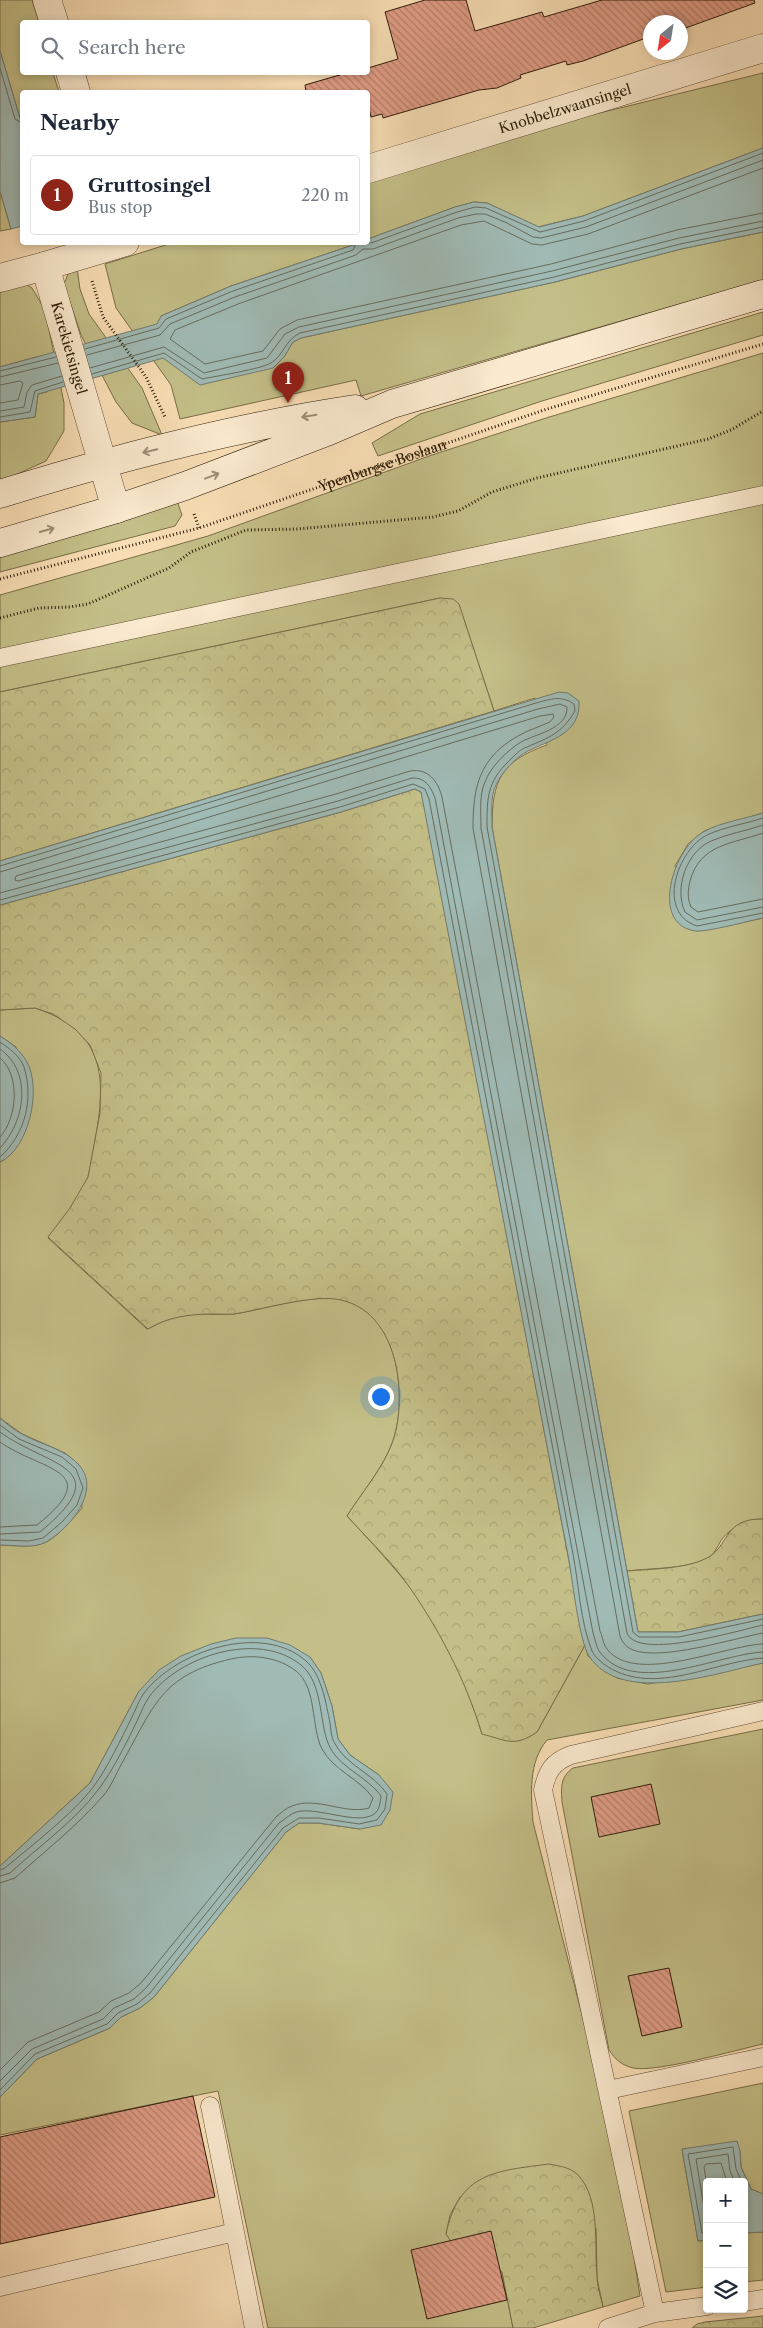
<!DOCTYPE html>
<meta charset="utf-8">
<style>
:root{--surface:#fff;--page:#f6f6f7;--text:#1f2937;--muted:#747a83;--line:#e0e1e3;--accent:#8f2418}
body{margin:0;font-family:"Libre Caslon Text",serif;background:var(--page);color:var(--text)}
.controls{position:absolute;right:15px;bottom:15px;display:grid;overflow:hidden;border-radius:5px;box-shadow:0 2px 8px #0003}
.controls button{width:45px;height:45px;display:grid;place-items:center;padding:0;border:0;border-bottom:1px solid var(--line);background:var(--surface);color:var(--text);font:25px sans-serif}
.compass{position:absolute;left:643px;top:15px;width:45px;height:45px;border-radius:50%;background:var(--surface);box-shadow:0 2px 8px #0003;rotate:210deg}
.you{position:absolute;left:380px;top:1396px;width:18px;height:18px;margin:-12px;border:4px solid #fff;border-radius:50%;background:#1a73e8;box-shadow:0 0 0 8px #1a73e833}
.badge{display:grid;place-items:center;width:32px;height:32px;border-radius:50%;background:var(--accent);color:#fff;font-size:16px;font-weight:700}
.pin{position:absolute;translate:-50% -41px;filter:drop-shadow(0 1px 2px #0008)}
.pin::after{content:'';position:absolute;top:26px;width:18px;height:15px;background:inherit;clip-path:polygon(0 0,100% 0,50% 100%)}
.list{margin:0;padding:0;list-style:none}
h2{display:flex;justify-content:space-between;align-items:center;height:65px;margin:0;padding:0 20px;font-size:21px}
h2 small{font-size:16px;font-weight:400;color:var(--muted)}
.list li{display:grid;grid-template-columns:32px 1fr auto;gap:15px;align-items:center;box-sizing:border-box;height:80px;margin:0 10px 10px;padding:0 10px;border:1px solid var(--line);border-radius:5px}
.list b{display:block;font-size:19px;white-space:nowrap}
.list p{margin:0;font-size:16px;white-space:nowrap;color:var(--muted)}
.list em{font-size:16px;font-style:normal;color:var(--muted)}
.icon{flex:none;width:28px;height:28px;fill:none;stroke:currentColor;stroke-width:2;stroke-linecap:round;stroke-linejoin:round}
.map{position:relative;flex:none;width:763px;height:2328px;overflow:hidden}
.search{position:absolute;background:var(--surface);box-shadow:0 2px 8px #0003;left:20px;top:20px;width:350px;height:55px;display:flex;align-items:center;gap:12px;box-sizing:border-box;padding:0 18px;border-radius:5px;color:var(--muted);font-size:19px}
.panel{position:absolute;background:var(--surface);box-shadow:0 2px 8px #0003;left:20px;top:90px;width:350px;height:155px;border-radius:5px}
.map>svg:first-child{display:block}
</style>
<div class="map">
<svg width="763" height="2328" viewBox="0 0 763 2328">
<defs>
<pattern id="forest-crowns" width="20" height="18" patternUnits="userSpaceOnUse" patternTransform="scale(1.25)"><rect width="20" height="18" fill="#c4bf88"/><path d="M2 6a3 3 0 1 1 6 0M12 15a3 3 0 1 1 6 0" fill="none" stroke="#a9a474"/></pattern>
<pattern id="building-back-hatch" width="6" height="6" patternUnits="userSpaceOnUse" patternTransform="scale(1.25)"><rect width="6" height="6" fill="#df9c85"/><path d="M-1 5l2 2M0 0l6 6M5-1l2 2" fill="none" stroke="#b57e6b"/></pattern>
</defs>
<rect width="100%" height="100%" fill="#f9deb5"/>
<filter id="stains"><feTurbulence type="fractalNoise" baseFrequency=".004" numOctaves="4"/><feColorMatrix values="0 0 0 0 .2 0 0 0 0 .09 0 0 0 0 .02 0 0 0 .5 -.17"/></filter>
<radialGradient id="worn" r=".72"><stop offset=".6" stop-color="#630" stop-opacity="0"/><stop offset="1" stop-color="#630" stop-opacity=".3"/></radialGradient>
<path fill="#c4bf88" stroke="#786e48" d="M0,0H32L39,22H22V72L53,73L59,92H22V125L0,51Z
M763,73V148L583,216L538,227L487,203L474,202L455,207L368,239V178L477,143Z
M0,191L11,229L0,231Z
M763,232V280L361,396L356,380L180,419L171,385L116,308L105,264L172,243H359L231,286L161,316L284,357L293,342L301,338L555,282L681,249Z
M72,264L77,268L80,289L89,314L142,388L162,435L132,423L116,402L81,335L64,284Z
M23,282L32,288L45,310L64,403V431L46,461L0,482V422L35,417L38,394L47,392L36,357L0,367V284Z
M763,312V335L542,401L378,456L372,443L420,414Z
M763,353V813L704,831L688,844L675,866L697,931L763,918V1519C749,1519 731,1527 722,1539C717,1547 714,1556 705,1560C682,1569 652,1568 627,1571L492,827C492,780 501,761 547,745L535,698L494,711L459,605L440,598L0,692V595L208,536L432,455L546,418Z
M176,498L182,515L175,526L0,572V551Z
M35,1008C102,1030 107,1073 96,1135C93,1149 92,1164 88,1177C80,1199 62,1219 48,1238L147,1329C157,1325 165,1319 175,1317C196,1311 219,1317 240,1313C267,1308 315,1294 341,1299C395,1311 406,1385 396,1430C389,1462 364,1489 347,1516C365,1535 383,1555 400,1575C438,1620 465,1678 482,1734L537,1732L585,1645L588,1656L617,1678L648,1684L763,1663V1700L547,1740C528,1763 531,1794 533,1822L619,2161L640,2296L603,2307L597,2278L596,2228L460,2197L450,2215L446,2234L502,2272L513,2328H268L218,2091L0,2135V2097L37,2059L110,2028L121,2017L140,2008L154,1997L286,1832L299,1823H318L360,1829L379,1775L350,1755L338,1739L332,1706L321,1673L310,1657L139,1691L90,1783L0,1866V1545C14,1545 31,1548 44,1543C57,1538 73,1518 82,1508L80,1466L65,1453L22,1434L0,1418V1162L4,1160L16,1047L0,1036V1010Z
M763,1729V2044C736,2050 655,2073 633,2068C621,2065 615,2059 609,2050L562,1802C561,1788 560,1777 573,1768Z
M763,2083V2194L751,2189L741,2167L740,2151L682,2149L698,2241L707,2240V2287L666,2292L629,2111Z
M763,2232V2280L744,2282V2233Z"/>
<path fill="url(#forest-crowns)" stroke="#786e48" d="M440,598L453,599L459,604L494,711L0,861V692Z
M415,789L421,792L424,800L585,1645L537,1732C514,1748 506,1740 482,1734C465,1678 437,1625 403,1578C386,1556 365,1536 347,1516C364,1489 389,1462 396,1430C406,1385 395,1312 341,1300C316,1294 267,1308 240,1313C231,1315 222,1314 213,1314C189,1314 168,1317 148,1329L48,1237L70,1208L88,1177L100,1113L101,1073L90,1045L75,1029L53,1014L35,1008L0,1010V905L341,812Z
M763,1519V1614L678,1632H638L627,1571C650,1569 687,1569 707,1558C729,1547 723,1518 763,1519Z
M549,2164C559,2166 570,2167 578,2175C601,2199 594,2246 597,2276C597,2287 601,2297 603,2307L533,2328H513L502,2272L490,2262L454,2246L446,2234C459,2172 496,2171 549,2164Z
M763,2316V2328H692L697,2324L705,2322Z"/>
<path fill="#a0bbb6" stroke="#727b70" d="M0,51L22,125V226L11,229L0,191Z
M763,148V232L681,249L555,282L301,338L293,342L284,357L273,368L200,385L163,358L38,394L35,417L0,422V367L157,324L161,316L231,286L359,243L368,242V239L455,207L474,202L487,203L539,227L583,216Z
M559,692L568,693L579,701C581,734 550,740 528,751C516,757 501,773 496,785C490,797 492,814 492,827L638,1632H678L763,1614V1663C717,1673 621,1706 589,1656C579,1641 572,1576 568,1555L421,792L415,789L341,812L0,905V861Z
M763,813V918C749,921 707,932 696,931C648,925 674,846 705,831C722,822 744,819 763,813Z
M0,1036C11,1043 20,1050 27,1062C42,1089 29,1149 0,1162Z
M0,1418C7,1424 14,1430 22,1434C41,1445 64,1448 79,1465C102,1491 69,1529 46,1542C34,1549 13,1545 0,1545Z
M236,1638H267L290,1645L310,1657L321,1673L332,1706L338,1739L350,1755L379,1775L393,1792L390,1810L381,1825L360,1829L318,1823H299L286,1832L154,1997L140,2008L121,2017L110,2028L37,2059L0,2097V1866L90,1783L139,1691L159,1670L181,1656L211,1644Z
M737,2141L740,2151L741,2167L751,2189L763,2194V2232L744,2233V2182H707V2240L698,2241L682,2149Z"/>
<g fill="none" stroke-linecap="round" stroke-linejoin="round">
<path stroke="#666c5f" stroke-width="1" d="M0,68L15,119L22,123
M763,168L588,234L542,245L532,244L484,221L461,225L238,304L175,330L170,339L205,364L263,351L280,329L297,320L551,264L677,230L763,213
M365,242L371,243L457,212L475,207L486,208L540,232L584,221L763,153
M85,349L159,328L166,319L233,291L353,250L357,242
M87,355L160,335L170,324L235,297L356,255L363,249H373L458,218L476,214H485L505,222L533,237L541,238L586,227L763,160
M90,368L164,347L204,373L267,358L285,334L299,327L552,271L679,238L763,221
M0,371L56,357
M92,374L164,353L202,379C217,376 261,369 271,363C284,355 284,341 300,333L554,277L680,244L763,227
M0,377L58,363
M0,385L20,381L23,383L18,400L0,403
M0,411L24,407L27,392L32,385L62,376
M0,417L30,412L35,391L63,382
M763,818C745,824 724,827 707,835C677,850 656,913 697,926L763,913
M763,825C746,831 727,834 711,841C686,852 674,889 685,912L697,920L763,907
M763,833C732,844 700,844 690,881C688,890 687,898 691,907L698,912L763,899
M0,866L536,703C551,699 561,695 574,704L575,711C561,734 550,737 527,747C520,749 514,756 509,761C487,782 487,798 487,827L633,1632L639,1637H679L763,1619
M0,872L538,709L560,704L567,707C568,729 535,734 521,742C508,750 490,767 485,782C479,795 481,813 481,828L627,1633C637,1661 740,1630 763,1625
M0,893L338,801L412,778C425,777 431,787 435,798L593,1633C595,1638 596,1646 599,1651C633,1698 718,1654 763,1652
M0,900L340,807L413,784L425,789L429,799L573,1554C579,1585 580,1621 592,1651C595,1657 602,1663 608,1667C656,1696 712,1662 763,1658
M0,1042C9,1048 20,1056 24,1067C34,1099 25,1135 0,1157
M0,1049C33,1072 25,1122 0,1148
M0,1058C21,1075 17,1119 0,1137
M0,1425L19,1439L62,1457L76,1469L83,1488L77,1505L62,1522L43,1538L29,1541L0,1540
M0,1432C47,1467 120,1466 40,1532L0,1534
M0,1442C40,1471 107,1469 37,1525L0,1527
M763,1633C731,1639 662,1661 633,1650C626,1647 622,1642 620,1636L473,828C473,787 479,758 518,736C528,730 539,727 550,722L554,717L553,714L540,716L16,876L15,880L18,881L336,794L410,771C428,768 438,781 442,797L600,1631C602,1635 603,1642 605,1646C630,1688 725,1645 763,1644
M0,1870L5,1868C32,1845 73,1814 94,1786C108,1767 121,1739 132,1717C136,1709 139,1700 144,1693C176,1651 262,1622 306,1661C322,1675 326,1704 330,1723C331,1729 331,1737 334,1742C345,1765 373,1773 387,1794L385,1809L377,1820L359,1824L319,1818H299L283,1828L150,1993L137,2004L118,2013L107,2024L35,2054L0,2090
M0,1876L10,1873C38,1847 75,1821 98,1790C112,1772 127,1742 137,1721C141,1713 144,1704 149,1697C179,1656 258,1630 301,1665C323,1683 319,1720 328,1743C337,1767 367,1776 381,1796C380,1802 380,1810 374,1814C358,1826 317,1806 296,1812C290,1814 284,1820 279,1823L146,1988L134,1999L114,2008L103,2019L32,2049L0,2081
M0,1883L15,1878C44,1852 77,1826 103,1796C111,1787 116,1774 122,1763C154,1706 161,1675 231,1659C253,1654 278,1657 296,1671C317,1687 311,1728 322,1749C334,1771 359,1778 373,1798L369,1808C345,1815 317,1796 292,1806C286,1808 281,1813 276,1817L141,1983L129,1993L111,2001L99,2012L28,2042L0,2070
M707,2186L704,2167L706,2164L721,2163L727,2182
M707,2225L696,2159L728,2154L730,2171L735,2182
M707,2235L702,2233L688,2154L733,2147L736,2169L742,2182"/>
</g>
<path fill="url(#building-back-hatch)" stroke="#2c1c08" d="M425,0H466L475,31L542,12L544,17L602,0H754L755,3L680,30V22H650V41L647,42L646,38L583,61L567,65L566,61L520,75L521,78L497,88L479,90L383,118L382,114L371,117L368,103V92H306L305,85L350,72H368V68L398,59L385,12Z
M651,1784L660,1824L599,1837L591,1797Z
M669,1968L682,2027L642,2036L628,1976Z
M193,2096L215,2197L0,2244V2137Z
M491,2231L507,2300L427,2319L411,2250Z"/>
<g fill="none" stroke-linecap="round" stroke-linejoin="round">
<g stroke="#5f4c33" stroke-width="19">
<path id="service" d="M0,658L763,495
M608,2090L763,2057
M210,2106L254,2328
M0,2287L235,2232
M744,2302L763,2299
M655,2313L543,1790C547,1772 552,1762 571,1755L763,1711
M608,2328L655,2313L707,2306"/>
</g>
<g stroke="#5f4c33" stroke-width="29">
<g id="minor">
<path d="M47,0L54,22"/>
<path d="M70,72L76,92"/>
<path id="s2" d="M368,169L763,48"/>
<path d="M0,278L45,266"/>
<path d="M116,509L45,266L125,242"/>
</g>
</g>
<g stroke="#2c1c08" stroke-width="29">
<path id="secondary" d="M0,494C116,458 235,427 355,409
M0,543L116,509L185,486L329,431L392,404L763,294"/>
</g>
<g stroke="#2c1c08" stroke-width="3" stroke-dasharray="1 2.5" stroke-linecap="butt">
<path d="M92,281L103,317L146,377L165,417"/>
<path d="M194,514L199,528"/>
<path id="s1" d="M0,579L199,528L544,410L763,344"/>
<path d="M0,618L39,608L70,607L88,604L169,568L191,552L246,530L297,529L433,517L458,511L492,492L537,478L708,439L731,430L763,411"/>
</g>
<use href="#service" stroke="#fbeacf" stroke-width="18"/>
<use href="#minor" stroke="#fbeacf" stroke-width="28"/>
<use href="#secondary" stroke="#fbeacf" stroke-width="28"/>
</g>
<defs><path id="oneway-shaft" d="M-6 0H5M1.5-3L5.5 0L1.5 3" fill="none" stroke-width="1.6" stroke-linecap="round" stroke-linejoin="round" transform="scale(1.25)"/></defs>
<g stroke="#9e8d75">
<use href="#oneway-shaft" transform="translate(309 416) rotate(171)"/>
<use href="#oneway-shaft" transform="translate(150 451) rotate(167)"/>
<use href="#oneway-shaft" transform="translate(212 476) rotate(-21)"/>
<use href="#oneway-shaft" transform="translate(47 530) rotate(-16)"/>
</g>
<g text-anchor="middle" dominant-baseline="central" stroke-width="5" stroke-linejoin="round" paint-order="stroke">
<g font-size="14" fill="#2c1c08" stroke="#fbeacf">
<text stroke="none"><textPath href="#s2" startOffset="206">Knobbelzwaansingel</textPath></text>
<text transform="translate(69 348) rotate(74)">Karekietsingel</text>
<text stroke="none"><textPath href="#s1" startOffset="399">Ypenburgse Boslaan</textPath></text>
</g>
</g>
<rect width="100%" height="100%" filter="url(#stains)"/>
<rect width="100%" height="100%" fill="url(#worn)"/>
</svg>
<div class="controls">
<button>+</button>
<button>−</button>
<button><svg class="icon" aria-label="layers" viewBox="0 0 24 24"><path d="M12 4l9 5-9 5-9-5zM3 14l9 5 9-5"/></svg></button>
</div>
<svg class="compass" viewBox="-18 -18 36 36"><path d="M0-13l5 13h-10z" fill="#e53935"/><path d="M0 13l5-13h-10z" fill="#747a83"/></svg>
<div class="you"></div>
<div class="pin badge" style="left:288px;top:403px">1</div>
<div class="search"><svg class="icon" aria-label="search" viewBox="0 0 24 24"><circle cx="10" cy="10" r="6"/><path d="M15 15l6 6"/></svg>Search here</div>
<section class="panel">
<h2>Nearby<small></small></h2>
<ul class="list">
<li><span class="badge">1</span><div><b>Gruttosingel</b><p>Bus stop</p></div><em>220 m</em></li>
</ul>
</section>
</div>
